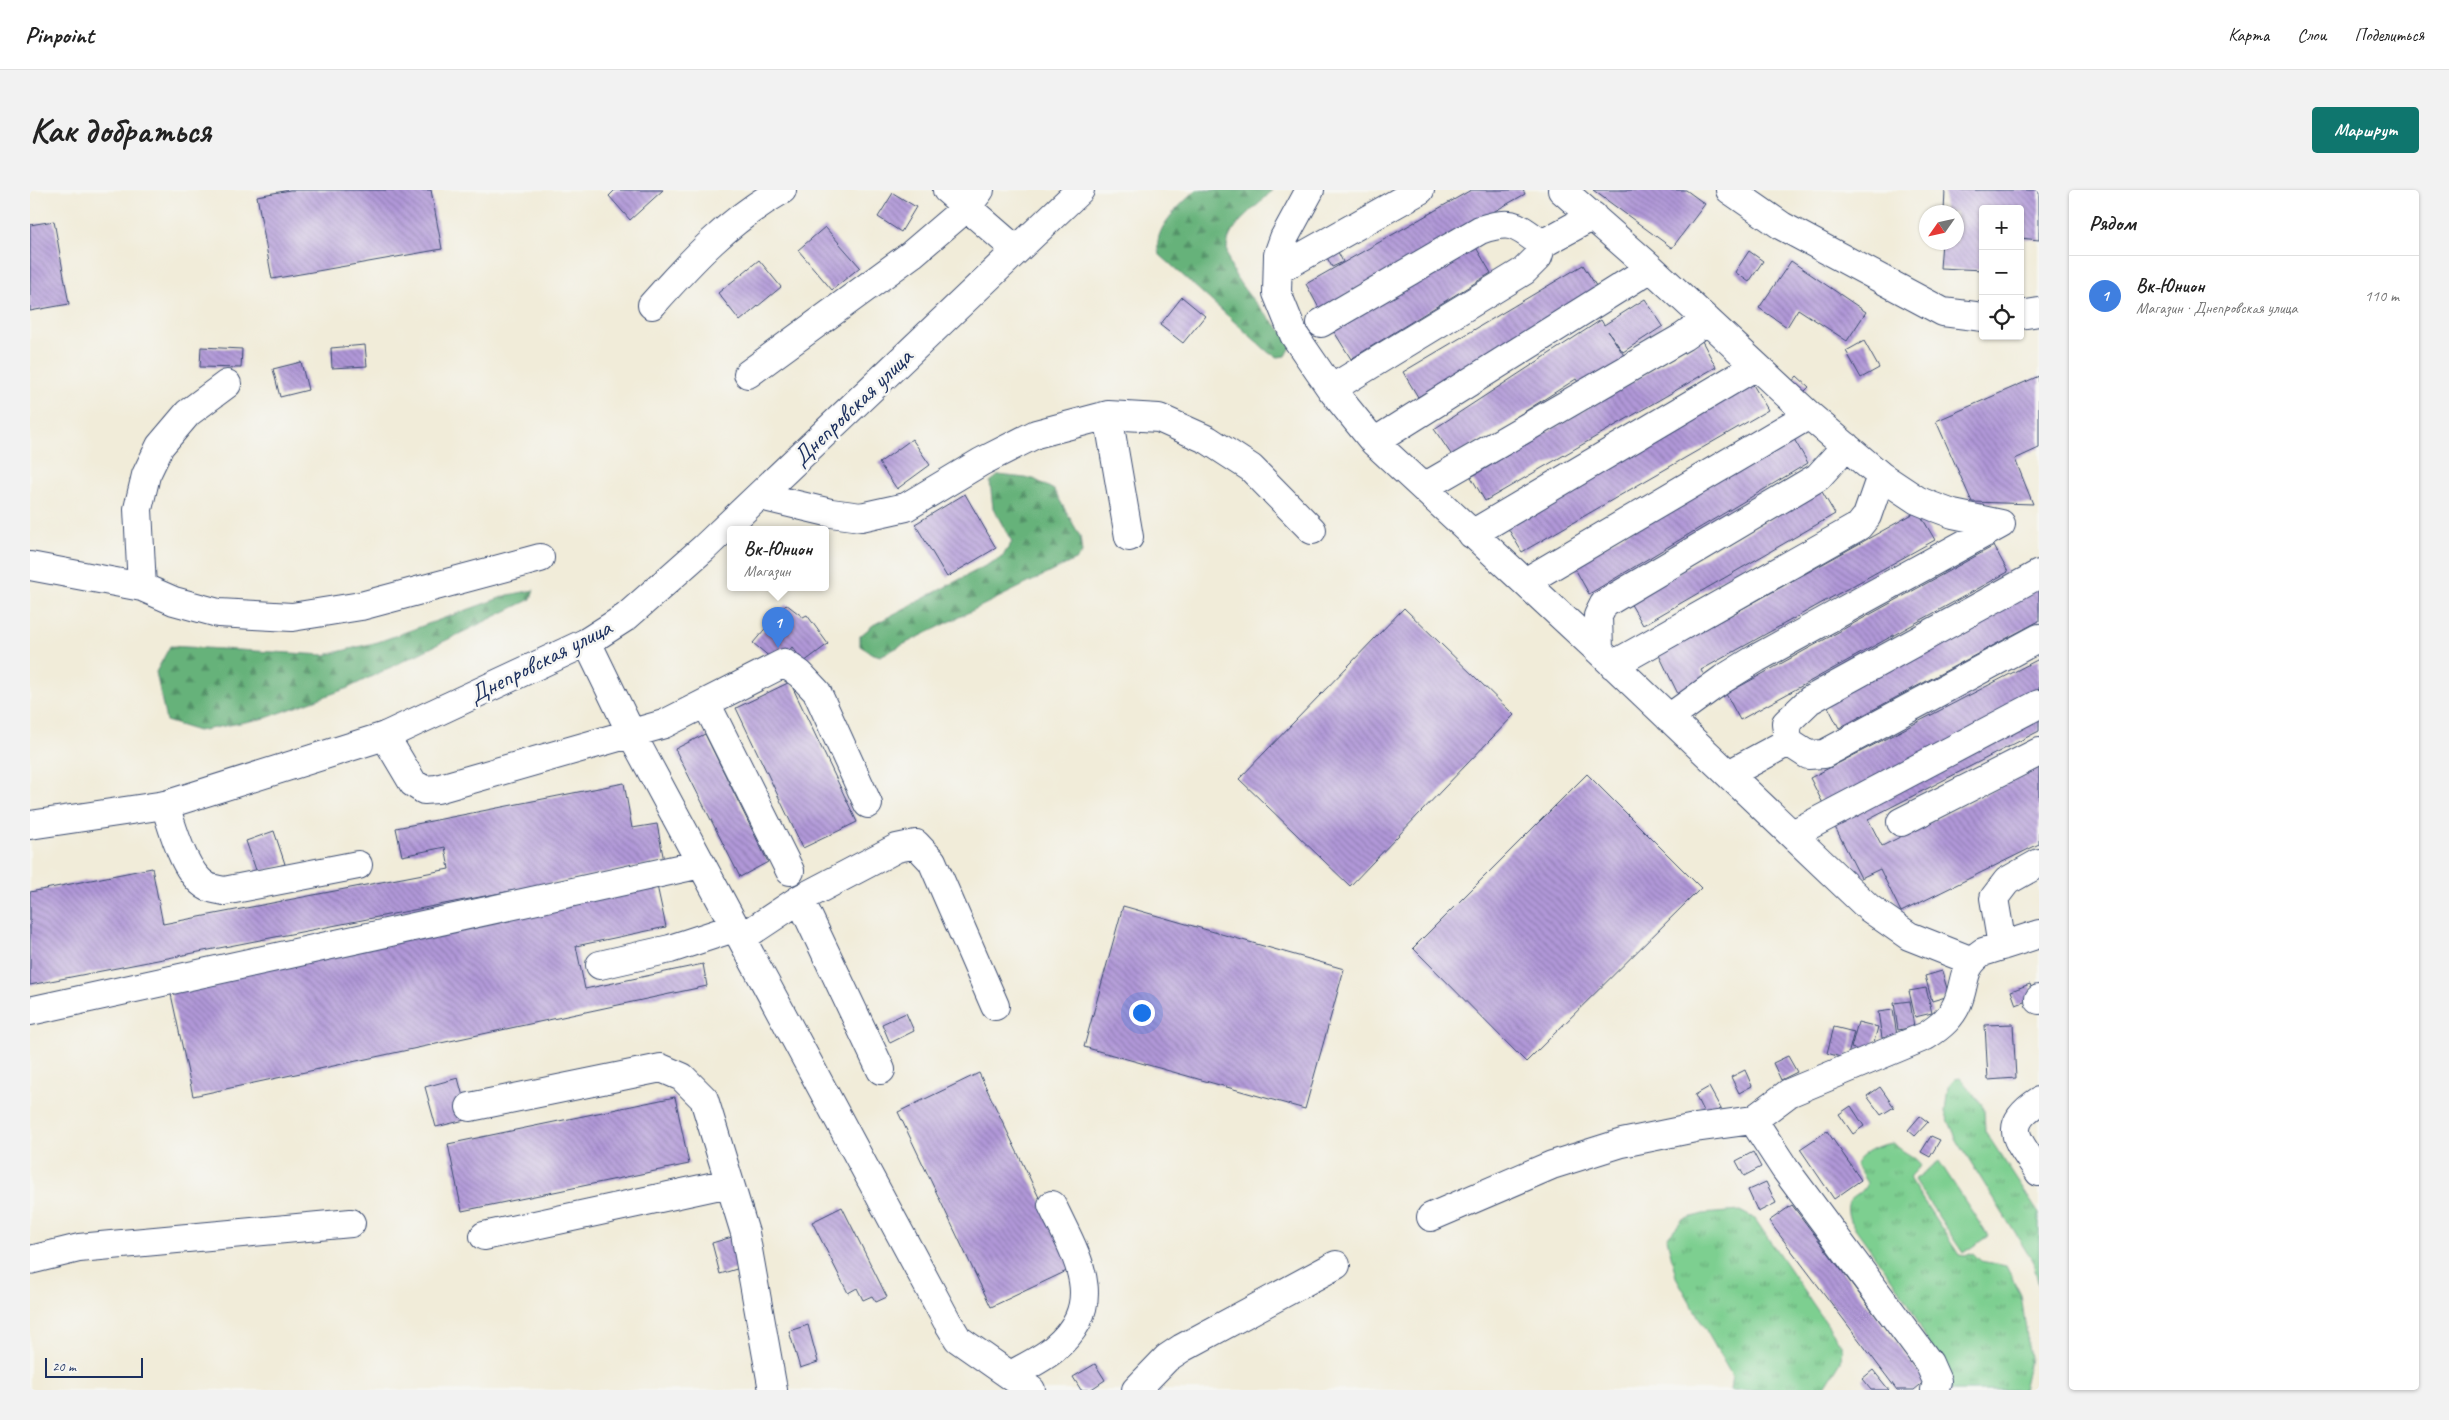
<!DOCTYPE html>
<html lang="ru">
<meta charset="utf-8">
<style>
:root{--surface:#fff;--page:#f2f2f2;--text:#222;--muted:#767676;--line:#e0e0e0;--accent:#0f766e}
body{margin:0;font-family:Caveat,sans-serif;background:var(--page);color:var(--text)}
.controls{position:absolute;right:15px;top:15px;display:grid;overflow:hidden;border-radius:5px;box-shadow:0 1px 4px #0004}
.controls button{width:45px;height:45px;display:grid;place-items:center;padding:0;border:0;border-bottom:1px solid var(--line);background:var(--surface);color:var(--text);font:25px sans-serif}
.compass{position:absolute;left:1889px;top:15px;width:45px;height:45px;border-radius:50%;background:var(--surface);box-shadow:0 1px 4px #0004;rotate:236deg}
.scale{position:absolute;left:15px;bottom:12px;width:98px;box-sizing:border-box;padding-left:5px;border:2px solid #1b2f5e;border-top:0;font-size:14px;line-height:18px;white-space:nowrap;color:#1b2f5e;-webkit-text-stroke:4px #f6f6f2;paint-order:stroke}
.you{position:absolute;left:1111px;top:822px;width:18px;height:18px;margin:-12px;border:4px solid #fff;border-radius:50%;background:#1a73e8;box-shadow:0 0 0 8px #1a73e833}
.badge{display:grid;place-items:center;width:32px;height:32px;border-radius:50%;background:var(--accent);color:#fff;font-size:16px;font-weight:700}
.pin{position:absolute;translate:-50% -41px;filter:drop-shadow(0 1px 2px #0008)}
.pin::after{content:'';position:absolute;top:26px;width:18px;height:15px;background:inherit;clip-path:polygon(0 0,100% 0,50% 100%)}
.popup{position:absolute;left:697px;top:336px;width:102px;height:65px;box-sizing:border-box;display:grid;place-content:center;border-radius:5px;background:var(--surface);filter:drop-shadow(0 1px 4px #0005);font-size:16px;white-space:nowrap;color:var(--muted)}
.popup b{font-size:19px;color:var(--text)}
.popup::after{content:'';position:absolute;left:50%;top:100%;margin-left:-10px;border:10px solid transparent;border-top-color:var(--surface)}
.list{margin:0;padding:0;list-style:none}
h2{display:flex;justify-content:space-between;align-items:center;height:65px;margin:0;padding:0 20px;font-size:21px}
h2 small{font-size:16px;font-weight:400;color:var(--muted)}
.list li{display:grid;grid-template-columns:32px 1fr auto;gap:15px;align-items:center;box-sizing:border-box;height:80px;padding:0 20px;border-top:1px solid var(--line)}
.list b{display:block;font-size:19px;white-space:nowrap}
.list p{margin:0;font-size:16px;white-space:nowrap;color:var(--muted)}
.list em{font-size:16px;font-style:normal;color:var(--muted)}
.icon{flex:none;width:28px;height:28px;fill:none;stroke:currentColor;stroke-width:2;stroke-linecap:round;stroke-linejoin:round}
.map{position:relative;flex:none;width:2009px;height:1200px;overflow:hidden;border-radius:5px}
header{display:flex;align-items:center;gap:30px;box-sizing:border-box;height:70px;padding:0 25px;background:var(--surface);border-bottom:1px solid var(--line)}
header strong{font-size:24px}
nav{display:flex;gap:28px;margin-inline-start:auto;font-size:18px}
.intro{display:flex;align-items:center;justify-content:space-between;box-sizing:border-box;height:120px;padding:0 30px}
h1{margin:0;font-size:35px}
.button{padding:12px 22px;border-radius:5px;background:var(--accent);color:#fff;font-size:18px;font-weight:700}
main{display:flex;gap:30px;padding:0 30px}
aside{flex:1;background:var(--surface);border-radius:5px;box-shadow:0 1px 4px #0004}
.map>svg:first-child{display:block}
</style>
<header>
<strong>Pinpoint</strong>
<nav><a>Карта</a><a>Слои</a><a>Поделиться</a></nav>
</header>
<div class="intro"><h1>Как добраться</h1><a class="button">Маршрут</a></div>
<main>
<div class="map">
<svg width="2009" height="1200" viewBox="0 0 2009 1200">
<defs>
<pattern id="grass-tufts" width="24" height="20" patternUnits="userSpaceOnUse" patternTransform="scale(1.25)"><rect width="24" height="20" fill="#7dcf90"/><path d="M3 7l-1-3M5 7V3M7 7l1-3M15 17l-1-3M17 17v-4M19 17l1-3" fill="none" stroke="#66a879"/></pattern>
<pattern id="forest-firs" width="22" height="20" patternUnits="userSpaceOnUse" patternTransform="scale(1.25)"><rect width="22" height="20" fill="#66b27a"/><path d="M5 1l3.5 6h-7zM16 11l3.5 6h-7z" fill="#539167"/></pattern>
<pattern id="building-back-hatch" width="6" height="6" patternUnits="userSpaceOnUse" patternTransform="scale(1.25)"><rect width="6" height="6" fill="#b198d8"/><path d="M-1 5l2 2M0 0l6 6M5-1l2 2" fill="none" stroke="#8f7cb2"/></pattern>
</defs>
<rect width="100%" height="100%" fill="#f6f6f2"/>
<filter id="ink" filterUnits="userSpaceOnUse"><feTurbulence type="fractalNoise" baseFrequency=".02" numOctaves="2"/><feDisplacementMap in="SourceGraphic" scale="10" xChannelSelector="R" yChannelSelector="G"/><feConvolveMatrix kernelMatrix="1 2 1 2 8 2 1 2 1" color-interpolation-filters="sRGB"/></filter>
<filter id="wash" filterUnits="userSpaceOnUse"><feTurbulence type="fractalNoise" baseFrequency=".0096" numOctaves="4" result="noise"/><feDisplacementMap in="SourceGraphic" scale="20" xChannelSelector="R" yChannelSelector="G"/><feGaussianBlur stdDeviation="1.12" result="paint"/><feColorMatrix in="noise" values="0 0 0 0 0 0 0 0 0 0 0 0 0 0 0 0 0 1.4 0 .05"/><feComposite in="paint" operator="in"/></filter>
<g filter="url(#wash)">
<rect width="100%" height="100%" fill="#f1ecd9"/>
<path fill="url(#grass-tufts)" stroke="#4c7f77" d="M1930,888L1951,913L1954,919L1955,941L2009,1024V1096L2003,1072L1927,950L1915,922L1918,897L1925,889Z
M1864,953C1872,963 1883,964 1891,975L1881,986L1880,990L1929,1065L1935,1066L1943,1063L1951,1071L1976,1076L1991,1105L2000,1168L1993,1200H1914L1904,1165L1878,1112L1820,1031C1811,1003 1829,1012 1837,993L1825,974C1832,962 1849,954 1864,953Z
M1710,1021L1725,1029L1812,1156L1811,1171L1793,1200H1700L1702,1186L1646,1087L1637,1048L1652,1030L1673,1024Z"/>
<path fill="url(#forest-firs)" stroke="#40706c" d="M1166,0H1242C1230,15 1212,26 1202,42C1180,77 1238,124 1259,149L1261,157L1256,166L1248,167L1239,163L1129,64C1121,39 1150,16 1166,0Z
M969,285L1004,289L1024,300L1050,346L1052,363L1047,369L850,466L841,463L830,456V446L843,435L972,367L982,352L963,318L960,292Z
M504,400L501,409L318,498L236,528L168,541L136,531L126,482L140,456L295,465L348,452L478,405Z"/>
<path fill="#7dcf90" stroke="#4c7f77" d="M1909,971L1958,1046L1933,1063L1884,990Z"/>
<g id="blocks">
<path fill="url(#building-back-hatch)" d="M260,0H401L412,59L242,89L227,6Z
M585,0H633L600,30L579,6Z
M1441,0H1493L1495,4L1290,120L1276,94Z
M1563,0H1656L1675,14L1642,58Z
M1915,0H2009V50L1990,48V19H1953V80L1910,78L1912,52H1926V22H1914Z
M863,3L886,17L871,42L848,27Z
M24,31L39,114L0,121V35Z
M795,37L830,77L802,100L768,60Z
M1304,54L1313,72L1302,77L1293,60Z
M1444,54L1461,83L1321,169L1303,140Z
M1719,61L1733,71L1719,92L1705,82Z
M729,70L751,97L710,131L688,103Z
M1761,71L1836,122L1817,151L1768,119L1757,137L1729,118Z
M1553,75L1568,99L1388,207L1373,182Z
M1152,107L1175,126L1153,153L1130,135Z
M1615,109L1633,136L1593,162L1578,141L1597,170L1552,198L1546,189L1423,267L1404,239L1571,130L1574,135Z
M1672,151L1686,177L1455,311L1441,287Z
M1834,151L1849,178L1831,188L1816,161Z
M335,155L337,176L302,178L301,158Z
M171,157L212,159L211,178L170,177Z
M271,172L278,200L250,207L243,179Z
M1767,186L1779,197L1771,205L1760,194Z
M2009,186V258L1985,269L2003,314L1942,312L1906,231Z
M1722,193L1738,220L1492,362L1476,335Z
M1761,244L1778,273L1559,404L1543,375Z
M882,249L900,275L867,299L849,273Z
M1791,300L1805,324L1613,435L1599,411Z
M935,304L966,358L917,387L885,334Z
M1888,321L1905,350L1671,480L1676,490L1648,504L1629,465Z
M1964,356L1978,382L1710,530L1696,504Z
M2009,394V431L1809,538L1795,511Z
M756,414L773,427L777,425L798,454L774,472L762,457L748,474L723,453Z
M1374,418L1484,525L1320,696L1209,589Z
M2009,469V541L1838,629L1852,656L2009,578V654L1871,722L1850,679L1831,688L1780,588Z
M760,492L827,632L773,658L706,518Z
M675,544L738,672L710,687L645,559Z
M1557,584L1671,698L1496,872L1383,758Z
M594,593L602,638L627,634L634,671L0,795V702L122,678L133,734L419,679L415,657L372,666L366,638Z
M244,641L255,674L227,683L216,651Z
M626,691L636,737L546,756L555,799L673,774L677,796L163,906L139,795Z
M1093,716L1314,779L1275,919L1054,857Z
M1912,781L1919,806L1902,811L1895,786Z
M2000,794L2005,808L1986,815L1981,801Z
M1896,798L1902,823L1885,827L1879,801Z
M1880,811L1884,837L1868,840L1864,813Z
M1863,820L1867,846L1852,848L1848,822Z
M876,823L884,841L860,853L852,834Z
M1828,832L1848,837L1841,863L1821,858Z
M1983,834L1986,888L1958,890L1955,835Z
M1804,837L1824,842L1817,869L1797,863Z
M1758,866L1767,882L1751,890L1743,873Z
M1715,880L1722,896L1709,903L1701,887Z
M949,883L1043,1078L961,1117L868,922Z
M428,888L439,929L406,937L395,897Z
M1679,897L1691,919L1676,927L1665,905Z
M1850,897L1864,917L1851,925L1837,906Z
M645,907L659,974L432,1021L418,954Z
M1821,916L1834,936L1823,944L1809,924Z
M1890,926L1898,932L1885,946L1878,940Z
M1797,941L1831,990L1804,1009L1770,959Z
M1901,946L1910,950L1900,967L1891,962Z
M1723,962L1731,977L1714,986L1706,971Z
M1736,992L1746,1013L1728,1022L1718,1000Z
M1762,1015L1895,1191L1884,1200H1867L1739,1031Z
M812,1017L857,1107L846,1112L842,1106L833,1110L827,1098L818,1103L782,1032Z
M702,1047L710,1078L690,1084L682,1053Z
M778,1135L788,1172L770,1178L759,1141Z
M1065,1174L1075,1190L1060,1200H1051L1043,1187Z
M1843,1180L1859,1200H1841L1832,1189Z"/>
</g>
</g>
<g filter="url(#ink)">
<use href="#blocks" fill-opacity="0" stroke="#3b4b70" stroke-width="1"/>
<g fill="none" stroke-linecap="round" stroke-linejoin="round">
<g stroke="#3b4b70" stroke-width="30">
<path id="minor" d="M917,0L986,60
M1280,0L1254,48L1248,65L1247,103L1264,145L1301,199L1344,252L1569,461L1839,718L1879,746L1942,771
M1532,0L1621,78L1779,225L1851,286L1887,310L1904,317L1923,324L1971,334
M1700,0L1752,36L1913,122L1953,127
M1248,80L1390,0
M622,115C662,70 699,30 752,0
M1990,125L2009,122
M1291,133L1450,40C1482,29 1486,35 1512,54
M718,184L882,64L937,17L950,0
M1301,199L1494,81L1508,67L1512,54L1563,26
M1078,225L1129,228L1178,250L1221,278L1282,340
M1344,252L1621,78
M1394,297L1653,147L1677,130
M730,306L801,323L831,327L876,317L951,272L1006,244L1078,225L1099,347
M1442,344L1726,176
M0,376L112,397L144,411L188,423L262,427L331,416L510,368
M1495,392L1779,225
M112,397L108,319L116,285L130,256L158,223L197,194
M557,452L602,545L917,1131L928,1149L1001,1200
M1569,461L1568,426L1574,414L1788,287L1816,256
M1583,475L1829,336L1837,326L1851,286
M676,513L760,681
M1639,528L1693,489L1727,468L1971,334
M355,546L383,593L394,600L407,599L634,534L754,473L770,484L787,502L838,614
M1758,552L1756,533L1780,510L2009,384
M1699,584L1758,552L1778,565L1794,564L2009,448
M135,615C143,639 154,684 178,697C183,699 189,700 194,701L328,675
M1871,632L2009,562
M1763,644L2009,514
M770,709L851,880
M713,747L770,709L867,658L886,654L902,671L965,816
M1972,756L1964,708L1977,691L2009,673
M570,775L640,759L707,737
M2009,810V809
M0,821L671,674
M2009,911C1969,937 1989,951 2009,982
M440,917L631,878L652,887L674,909L715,1043L743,1200
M1723,930L1755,979L1899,1173L1907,1191L1905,1200
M1401,1027L1522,975L1592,953L1665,938L1723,930L1759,903L1896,846C1910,837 1923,827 1929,809C1936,789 1932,776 1953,762L2009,744
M454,1046L699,993
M0,1070L49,1058L321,1033
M981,1185C995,1177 1012,1169 1024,1159C1079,1113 1046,1066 1022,1015
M1106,1200L1137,1168L1152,1158L1306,1075"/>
</g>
<g stroke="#3b4b70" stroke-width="30">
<path id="major" d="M0,635L135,615L355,546L557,452L596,427L674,358L1050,0"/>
</g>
<use href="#minor" stroke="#fff" stroke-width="28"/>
<use href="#major" stroke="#fff" stroke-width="28"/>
</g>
</g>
<g text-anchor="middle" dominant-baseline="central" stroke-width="5" stroke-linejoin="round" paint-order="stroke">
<g font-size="24" fill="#1b2f5e" stroke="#f6f6f2">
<text transform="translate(822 217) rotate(-44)">Днепровская улица</text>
<text transform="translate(510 471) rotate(-27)">Днепровская улица</text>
</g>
</g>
</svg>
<div class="controls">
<button>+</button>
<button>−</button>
<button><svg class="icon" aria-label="locate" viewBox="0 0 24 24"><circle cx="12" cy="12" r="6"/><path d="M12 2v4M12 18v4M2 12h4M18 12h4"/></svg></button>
</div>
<svg class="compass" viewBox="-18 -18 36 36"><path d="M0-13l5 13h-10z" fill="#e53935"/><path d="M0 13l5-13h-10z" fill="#767676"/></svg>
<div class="scale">20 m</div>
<div class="you"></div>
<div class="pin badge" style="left:748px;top:458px;background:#3f7fe0">1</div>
<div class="popup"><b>Вк-Юнион</b>Магазин</div>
</div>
<aside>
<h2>Рядом<small></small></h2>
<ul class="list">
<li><span class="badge" style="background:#3f7fe0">1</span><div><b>Вк-Юнион</b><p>Магазин · Днепровская улица</p></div><em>110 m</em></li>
</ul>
</aside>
</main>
